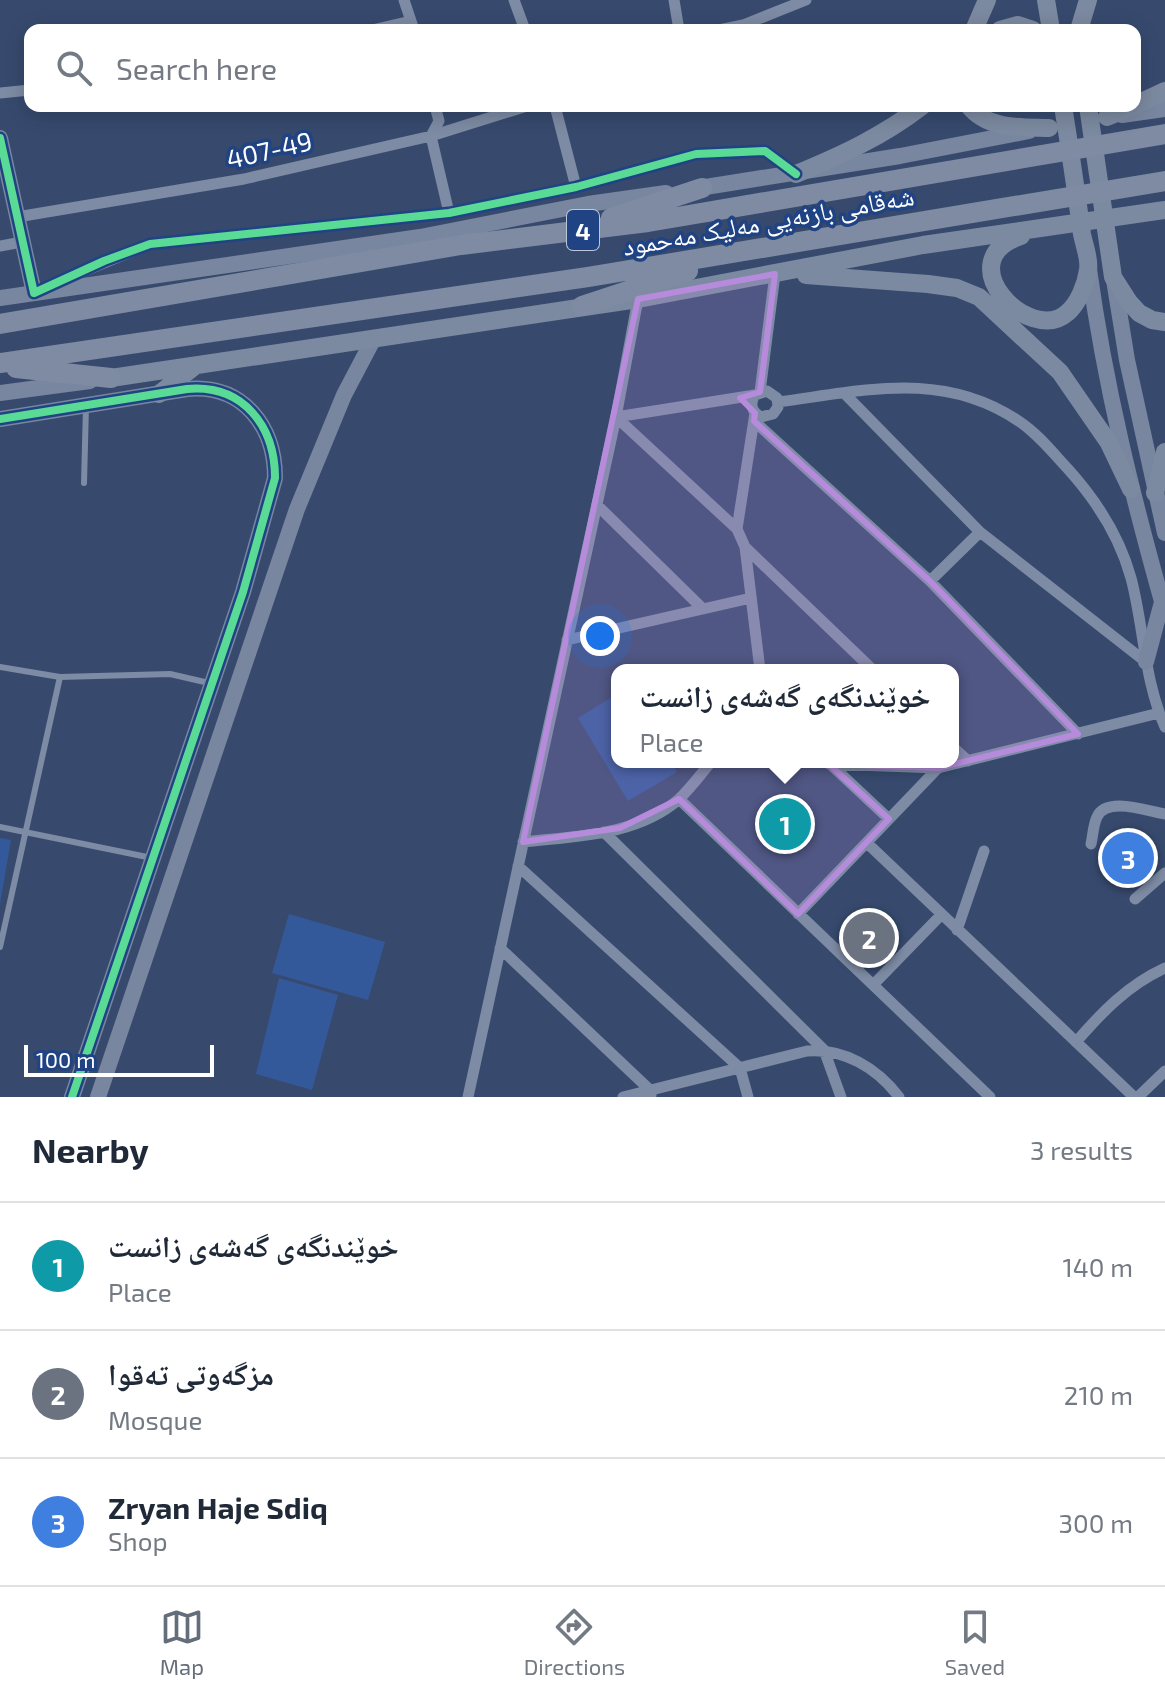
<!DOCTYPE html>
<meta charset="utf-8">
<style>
:root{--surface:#fff;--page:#f6f6f7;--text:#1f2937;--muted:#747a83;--line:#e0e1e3;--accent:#646d7a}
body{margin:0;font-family:"Exo 2","Noto Naskh Arabic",sans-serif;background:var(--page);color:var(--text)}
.scale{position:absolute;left:24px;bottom:20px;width:190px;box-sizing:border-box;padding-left:8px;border:4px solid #fff;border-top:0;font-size:22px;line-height:28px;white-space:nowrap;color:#fff;-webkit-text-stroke:6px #204384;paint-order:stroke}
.you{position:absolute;left:600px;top:636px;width:28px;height:28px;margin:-20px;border:6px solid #fff;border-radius:50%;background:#1a73e8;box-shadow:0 0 0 12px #1a73e833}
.badge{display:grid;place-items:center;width:52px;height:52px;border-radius:50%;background:var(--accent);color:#fff;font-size:26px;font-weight:700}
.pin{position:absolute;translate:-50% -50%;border:4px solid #fff;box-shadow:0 2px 8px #0006}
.popup{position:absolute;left:611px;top:664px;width:348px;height:104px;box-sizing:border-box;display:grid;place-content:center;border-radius:16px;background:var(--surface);filter:drop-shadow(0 2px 6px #0005);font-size:26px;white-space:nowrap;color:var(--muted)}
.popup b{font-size:30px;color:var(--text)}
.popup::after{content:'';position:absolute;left:50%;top:100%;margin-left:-16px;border:16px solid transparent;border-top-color:var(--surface)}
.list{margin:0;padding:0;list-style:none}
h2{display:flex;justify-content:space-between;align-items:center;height:104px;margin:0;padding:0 32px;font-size:34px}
h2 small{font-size:26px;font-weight:400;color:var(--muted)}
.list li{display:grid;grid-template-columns:52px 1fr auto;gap:24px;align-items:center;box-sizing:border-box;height:128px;padding:0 32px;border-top:2px solid var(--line)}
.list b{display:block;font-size:30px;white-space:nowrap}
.list p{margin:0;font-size:26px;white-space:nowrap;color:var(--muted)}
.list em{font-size:26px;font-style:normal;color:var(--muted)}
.icon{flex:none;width:44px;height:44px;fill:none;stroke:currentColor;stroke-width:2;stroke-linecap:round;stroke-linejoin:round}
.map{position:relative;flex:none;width:1165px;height:1097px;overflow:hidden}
.search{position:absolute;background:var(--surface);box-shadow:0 4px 20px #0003;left:24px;right:24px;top:24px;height:88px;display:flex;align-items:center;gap:20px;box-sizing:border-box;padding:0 28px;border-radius:16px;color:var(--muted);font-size:30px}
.sheet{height:488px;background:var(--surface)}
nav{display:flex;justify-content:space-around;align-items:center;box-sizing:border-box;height:112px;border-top:2px solid var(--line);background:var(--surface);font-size:22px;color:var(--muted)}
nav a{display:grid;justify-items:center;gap:4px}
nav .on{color:var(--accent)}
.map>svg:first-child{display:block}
</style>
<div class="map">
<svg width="1165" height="1097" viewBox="0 0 1165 1097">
<rect width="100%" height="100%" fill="#374a6e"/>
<path fill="#34599a" d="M617,694V762H671L677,772L628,801L578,718Z
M0,838L11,840L0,904Z
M289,914L385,942L368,1000L272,973Z
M279,978L338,995L312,1090L256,1074Z"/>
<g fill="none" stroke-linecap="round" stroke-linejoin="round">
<path stroke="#7d8ba4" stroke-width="6" d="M84,483L86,406
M0,667L60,677L170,674L209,683
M0,827L152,858
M0,947L60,677"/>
<path stroke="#7d8ba4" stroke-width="11" d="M404,0L414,30
M514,0L525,30
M674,0L679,30
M372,30L411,21
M719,30L743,25L806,0
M0,93L30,90
M435,106L439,121L431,136L449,213
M555,106L576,187
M17,217L244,179L431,136L527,106
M0,246L22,242
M46,287L150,244L449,213L576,187L696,154L765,151L796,173
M760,392L775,274
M844,393L980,532L1146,662
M778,402C863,391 943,369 1020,422C1038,434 1053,453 1068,469C1096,500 1120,538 1131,578C1144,627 1144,680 1165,727
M755,413L737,529L745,547L760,670
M616,417L755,395L767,391L777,398L778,407L773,414L761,417C752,412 749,404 755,395
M616,417L737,529
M754,421L930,581L1078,734
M597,505L703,609
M745,547L873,670
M930,581L980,532
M567,640L751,598
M953,747L968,761
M828,762L889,819
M829,764L938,768L1159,713
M679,799L990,1097
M604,832L824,1050L841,1097
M523,842C575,836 636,836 678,800C690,789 701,774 711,762
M867,843L1134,1097
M1091,844C1093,836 1093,825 1097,817C1106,796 1147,811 1165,814
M518,866L740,1068L748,1097
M1135,899L1165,873
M798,914L938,768
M957,930L984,851
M500,948L650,1090L651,1095
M873,985L941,915
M1076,1042C1102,1012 1128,985 1165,968
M468,1097L616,417L638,299
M623,1097L807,1051C844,1048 877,1068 899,1097
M1138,1097L1165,1071"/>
<path stroke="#78869f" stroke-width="16" d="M1122,115L1165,109
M0,138L34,293
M693,189L900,156L1029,131
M1089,269C1105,386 1133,499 1165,612
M1114,280L1127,360L1165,533
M0,298L420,237L588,204L666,193
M0,393L90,381
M0,419L187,389C243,384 275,426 275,478L243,592L72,1097
M1146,662L1162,602
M98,1097L297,509L344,395L374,338"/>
<path stroke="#7c8aa1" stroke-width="18" d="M1046,0L1051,30
M974,30L987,0
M1000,30L1018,25L1033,30
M1079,30L1088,0
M1135,105L1165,91
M969,106C988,130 1021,127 1049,128
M1088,106L1113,277L1129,302L1139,313L1152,320L1165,322
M1107,117L1134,106
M796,174C842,155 883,136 922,106
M1021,236C947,260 1029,346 1067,313C1078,304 1086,285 1088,270C1090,259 1084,245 1082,234C1076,191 1070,149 1063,106
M806,275L928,284L957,288L979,297L1060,372L1109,443L1131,489
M111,378L638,299L923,245L1165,210
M159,394L195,366
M1155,493L1165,452"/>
<path stroke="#7e8ba3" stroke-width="20" d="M611,218L702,188
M582,306L688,271
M0,324L461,245L648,222L1165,134
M0,363L588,277L1165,181
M16,368L111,378"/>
<g stroke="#204384" stroke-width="13">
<path id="cycleway" d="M0,138L34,293L104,261L150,244L449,213L576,187L696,154L765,151L796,174
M0,419L187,389C243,384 275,426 275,478L243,592L72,1097"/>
</g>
<use href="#cycleway" stroke="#5adb95" stroke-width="8"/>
</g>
<path fill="#b68bdc" fill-opacity="0.2" stroke="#b68bdc" stroke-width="6" stroke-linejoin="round" d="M775,274L760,392L740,398L755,413L754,421L930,581L1078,734L938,768L829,764L889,819L798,914L679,799L620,828L523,842L638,299Z"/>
<g text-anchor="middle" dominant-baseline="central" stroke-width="7" stroke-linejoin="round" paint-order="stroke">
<rect fill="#204384" stroke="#bcc7da" stroke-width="2" x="567" y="210" width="32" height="40" rx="6"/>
<g font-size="24" font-weight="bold" fill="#fff">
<text x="583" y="230">4</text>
</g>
<g font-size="26" fill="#fff" stroke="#204384">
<text transform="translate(269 149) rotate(-13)">407-49</text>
<text transform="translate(768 220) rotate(-10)">شەقامی بازنەیی مەلیک مەحمود</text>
</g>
</g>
</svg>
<div class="scale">100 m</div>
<div class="you"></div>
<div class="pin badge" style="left:785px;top:824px;background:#0f9aa8">1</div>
<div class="popup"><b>خوێندنگەی گەشەی زانست</b>Place</div>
<div class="pin badge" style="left:869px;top:938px;background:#6b7280">2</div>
<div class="pin badge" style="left:1128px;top:858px;background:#3f7fe0">3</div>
<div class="search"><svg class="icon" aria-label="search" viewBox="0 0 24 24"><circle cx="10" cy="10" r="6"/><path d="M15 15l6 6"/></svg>Search here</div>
</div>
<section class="sheet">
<h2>Nearby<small>3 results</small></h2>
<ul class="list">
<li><span class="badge" style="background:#0f9aa8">1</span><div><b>خوێندنگەی گەشەی زانست</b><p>Place</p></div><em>140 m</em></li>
<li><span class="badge" style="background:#6b7280">2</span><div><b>مزگەوتی تەقوا</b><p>Mosque</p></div><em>210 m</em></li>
<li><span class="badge" style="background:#3f7fe0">3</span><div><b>Zryan Haje Sdiq</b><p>Shop</p></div><em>300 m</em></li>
</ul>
</section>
<nav>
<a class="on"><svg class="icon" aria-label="map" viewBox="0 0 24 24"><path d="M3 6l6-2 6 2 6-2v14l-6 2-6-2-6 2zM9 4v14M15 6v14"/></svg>Map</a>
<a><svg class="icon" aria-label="directions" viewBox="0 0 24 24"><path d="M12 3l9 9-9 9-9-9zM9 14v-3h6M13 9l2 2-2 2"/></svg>Directions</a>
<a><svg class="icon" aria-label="saved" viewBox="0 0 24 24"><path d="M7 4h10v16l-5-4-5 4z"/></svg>Saved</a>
</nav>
